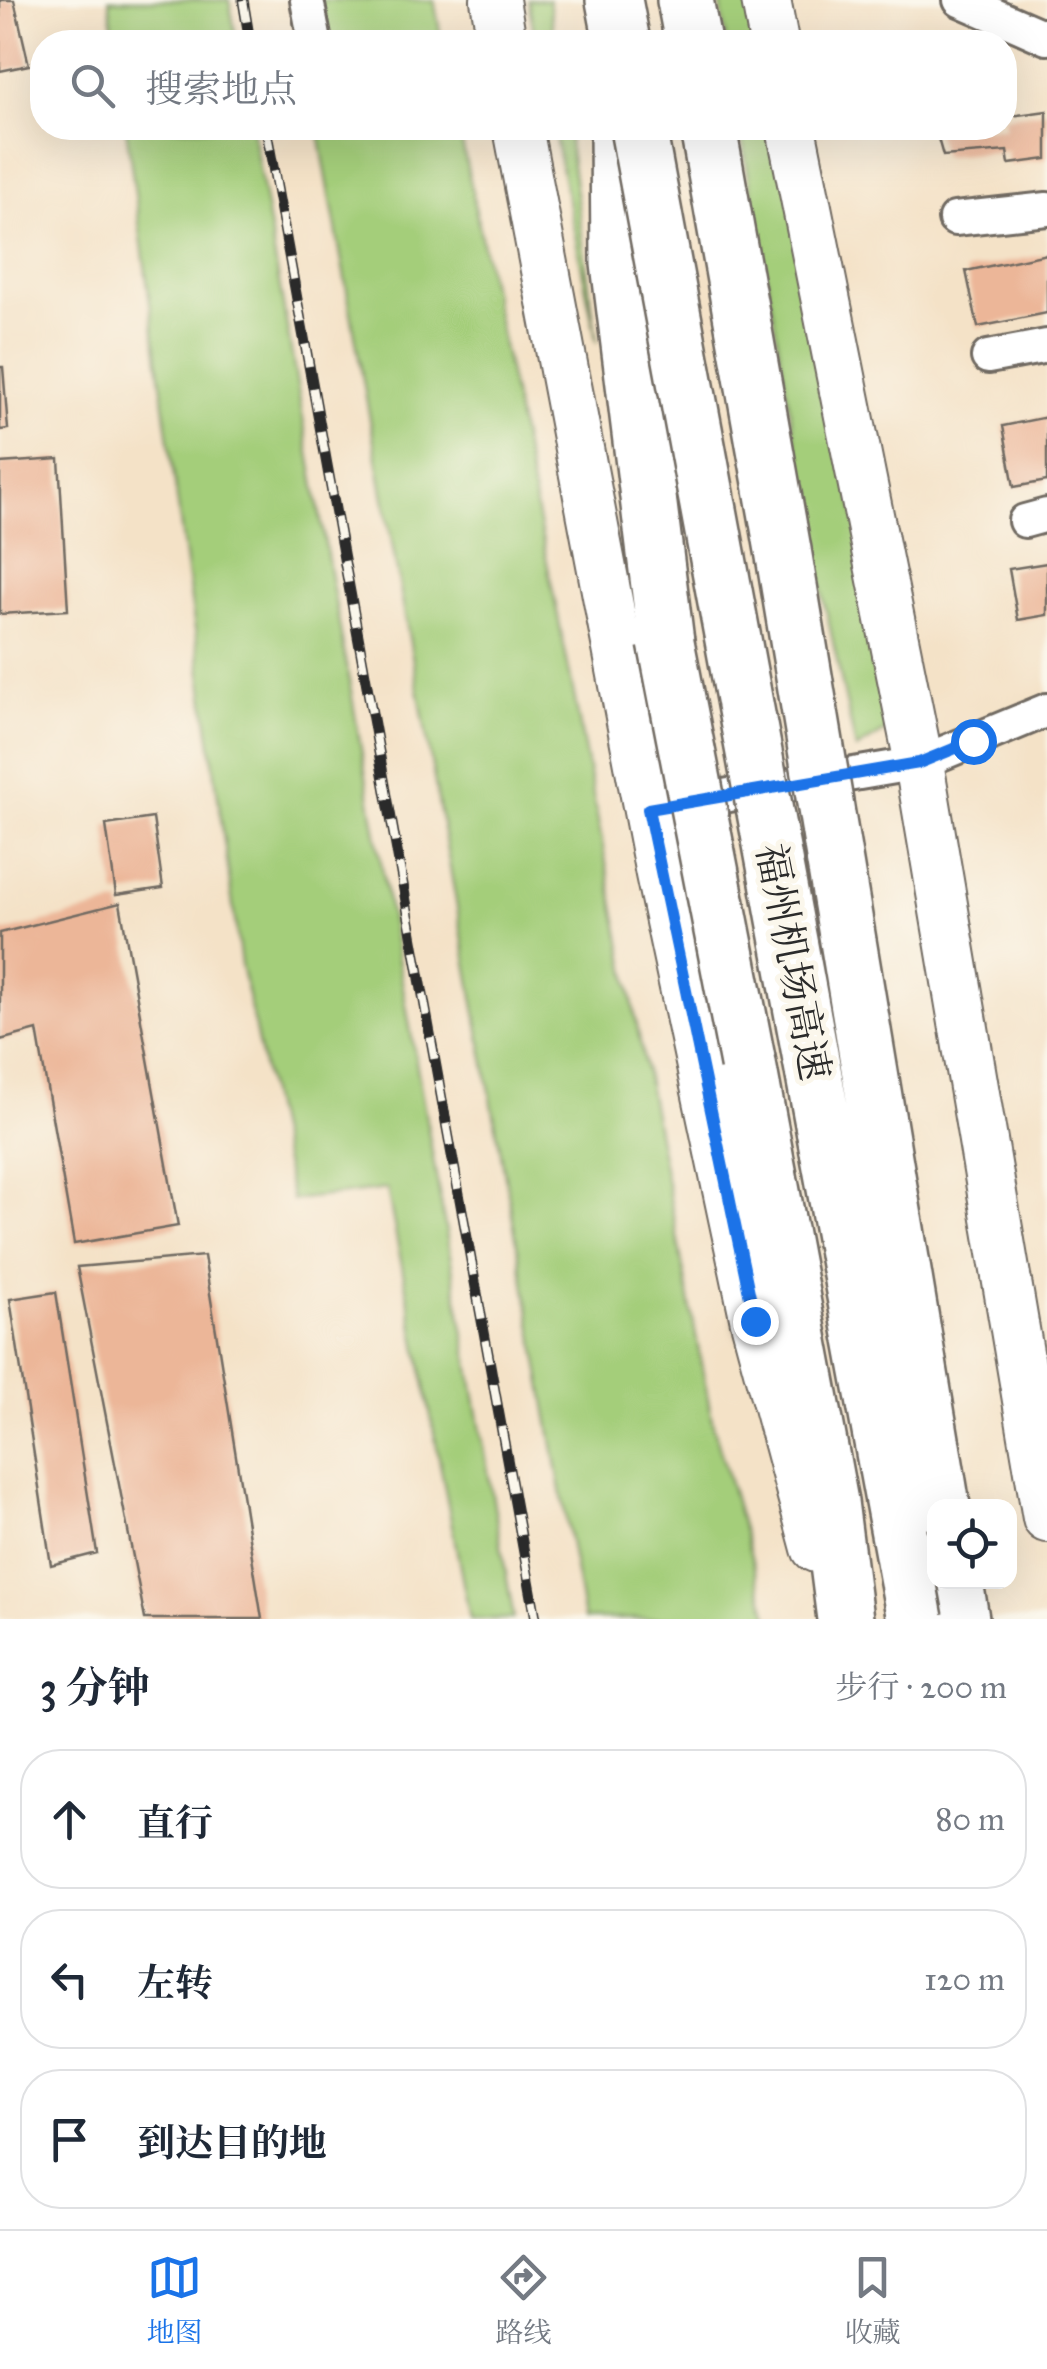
<!DOCTYPE html>
<html lang="zh">
<meta charset="utf-8">
<style>
:root{--surface:#fff;--page:#f6f6f7;--text:#1f2937;--muted:#747a83;--line:#e0e1e3;--accent:#1a73e8}
body{margin:0;font-family:"IM FELL Great Primer","Noto Serif SC",serif;background:var(--page);color:var(--text)}
.controls{position:absolute;right:30px;bottom:30px;display:grid;overflow:hidden;border-radius:20px;box-shadow:0 10px 40px #0002}
.controls button{width:90px;height:90px;display:grid;place-items:center;padding:0;border:0;border-bottom:2px solid var(--line);background:var(--surface);color:var(--text);font:50px sans-serif}
.stop{position:absolute;width:30px;height:30px;margin:-22px;border:8px solid #1a73e8;border-radius:50%;background:#fff}
.stop.end{background:#1a73e8;border-color:#fff;box-shadow:0 2px 10px #0008}
.list{margin:0;padding:0;list-style:none}
h2{display:flex;justify-content:space-between;align-items:center;height:130px;margin:0;padding:0 40px;font-size:42px}
h2 small{font-size:32px;font-weight:400;color:var(--muted)}
.list li{display:grid;grid-template-columns:65px 1fr auto;gap:30px;align-items:center;box-sizing:border-box;height:140px;margin:0 20px 20px;padding:0 20px;border:2px solid var(--line);border-radius:40px}
.list b{display:block;font-size:38px;white-space:nowrap}
.list em{font-size:32px;font-style:normal;color:var(--muted)}
.icon{flex:none;width:55px;height:55px;fill:none;stroke:currentColor;stroke-width:2;stroke-linecap:round;stroke-linejoin:round}
.map{position:relative;flex:none;width:1047px;height:1619px;overflow:hidden}
.search{position:absolute;background:var(--surface);box-shadow:0 10px 40px #0002;left:30px;right:30px;top:30px;height:110px;display:flex;align-items:center;gap:25px;box-sizing:border-box;padding:0 35px;border-radius:40px;color:var(--muted);font-size:38px}
.sheet{height:610px;background:var(--surface)}
nav{display:flex;justify-content:space-around;align-items:center;box-sizing:border-box;height:140px;border-top:2px solid var(--line);background:var(--surface);font-size:28px;color:var(--muted)}
nav a{display:grid;justify-items:center;gap:5px}
nav .on{color:var(--accent)}
.map>svg:first-child{display:block}
</style>
<div class="map">
<svg width="1047" height="1619" viewBox="0 0 1047 1619">
<rect width="100%" height="100%" fill="#fbf7ec"/>
<filter id="ink" filterUnits="userSpaceOnUse"><feTurbulence type="fractalNoise" baseFrequency=".01" numOctaves="2"/><feDisplacementMap in="SourceGraphic" scale="20" xChannelSelector="R" yChannelSelector="G"/><feConvolveMatrix kernelMatrix="1 2 1 2 8 2 1 2 1" color-interpolation-filters="sRGB"/></filter>
<filter id="wash" filterUnits="userSpaceOnUse"><feTurbulence type="fractalNoise" baseFrequency=".0048" numOctaves="4" result="noise"/><feDisplacementMap in="SourceGraphic" scale="40" xChannelSelector="R" yChannelSelector="G"/><feGaussianBlur stdDeviation="2.25" result="paint"/><feColorMatrix in="noise" values="0 0 0 0 0 0 0 0 0 0 0 0 0 0 0 0 0 1.4 0 .05"/><feComposite in="paint" operator="in"/></filter>
<g filter="url(#wash)">
<rect width="100%" height="100%" fill="#f4e2c7"/>
<path fill="#a4ce7a" stroke="#687c52" stroke-width="2.5" d="M109,0H229L237,42H115Z
M295,0H434L442,42H303Z
M528,0H549L555,42H536Z
M720,0H753L761,42H726Z
M126,128H252L514,1619H470L387,1189L292,1200L241,964Z
M318,128H459L575,700L713,1425L769,1619H584Z
M553,128H567L597,343Z
M740,128H778L897,724L856,749L822,591Z"/>
<g id="blocks">
<path fill="#ecb698" d="M0,0H14L29,65L0,71Z
M1047,111V159L1009,164L1007,151L943,156L935,128H1004V117Z
M1047,254V313L978,327L966,271Z
M0,367H3L8,429L0,430Z
M1047,417V481L1014,487L1003,426Z
M59,459L68,610L0,614V463Z
M1047,563V615L1018,620L1009,569Z
M153,818L163,888L116,895L106,825Z
M120,903L178,1226L74,1244L37,1030L0,1040V933Z
M204,1256L262,1619H145L77,1267Z
M56,1292L97,1553L51,1565L10,1299Z"/>
</g>
</g>
<g filter="url(#ink)">
<use href="#blocks" fill-opacity="0" stroke="#716b62" stroke-width="2.5"/>
<g fill="none" stroke-linecap="round" stroke-linejoin="round">
<g stroke="#716b62" stroke-width="38">
<path id="minor" d="M307,0L315,42
M960,0L1047,38
M955,219L1047,209
M988,357L1047,346
M1025,521L1047,515
M682,803L919,763L1047,710"/>
</g>
<g stroke="#716b62" stroke-width="52">
<path id="secondary" d="M495,0L502,42
M766,0L774,42
M518,128L660,874L755,1321L816,1548
M791,128L919,763L1047,1518"/>
</g>
<g stroke="#716b62" stroke-width="60">
<path id="motorway" d="M614,0L622,42
M685,0L693,42
M618,128L619,263L666,642
M748,1064L830,1502L845,1619
M955,1582L961,1619"/>
</g>
<use href="#minor" stroke="#fff" stroke-width="32"/>
<use href="#secondary" stroke="#fff" stroke-width="48"/>
<use href="#motorway" stroke="#fff" stroke-width="55"/>
<g stroke="#2b2b2b" stroke-width="11">
<path id="rail" d="M243,0L250,42
M266,128L536,1619"/>
</g>
<use href="#rail" stroke="#fbf7ec" stroke-width="8" stroke-dasharray="22" stroke-linecap="butt"/>
<g stroke="#716b62" stroke-width="60" stroke-linecap="butt">
<path id="motorway-bridge" d="M638,128L915,1619
M708,128L783,550L942,1506
M666,642L748,1064"/>
</g>
<use href="#motorway-bridge" stroke="#fff" stroke-width="55"/>
</g>
</g>
<g fill="none" stroke-linecap="round" stroke-linejoin="round" filter="url(#ink)">
<path stroke="#1a73e8" stroke-width="12" d="M755,1321L648,809L919,763L973,741"/>
</g>
<g text-anchor="middle" dominant-baseline="central" stroke-width="10" stroke-linejoin="round" paint-order="stroke">
<g font-size="40" fill="#2b2b2b" stroke="#fbf7ec">
<text transform="translate(793 962) rotate(79)">福州机场高速</text>
</g>
</g>
</svg>
<div class="controls">
<button><svg class="icon" aria-label="locate" viewBox="0 0 24 24"><circle cx="12" cy="12" r="6"/><path d="M12 2v4M12 18v4M2 12h4M18 12h4"/></svg></button>
</div>
<div class="stop" style="left:973px;top:741px"></div>
<div class="stop end" style="left:755px;top:1321px"></div>
<div class="search"><svg class="icon" aria-label="search" viewBox="0 0 24 24"><circle cx="10" cy="10" r="6"/><path d="M15 15l6 6"/></svg>搜索地点</div>
</div>
<section class="sheet">
<h2>3 分钟<small>步行 · 200 m</small></h2>
<ul class="list">
<li><svg class="icon" aria-label="ahead" viewBox="0 0 24 24"><path d="M12 20V5M6 11l6-6 6 6"/></svg><div><b>直行</b></div><em>80 m</em></li>
<li><svg class="icon" aria-label="left" viewBox="0 0 24 24"><path d="M17 20v-9H6M10 6l-5 5 5 5"/></svg><div><b>左转</b></div><em>120 m</em></li>
<li><svg class="icon" aria-label="arrive" viewBox="0 0 24 24"><path d="M6 21V4h12l-3 4 3 4H6"/></svg><div><b>到达目的地</b></div></li>
</ul>
</section>
<nav>
<a class="on"><svg class="icon" aria-label="map" viewBox="0 0 24 24"><path d="M3 6l6-2 6 2 6-2v14l-6 2-6-2-6 2zM9 4v14M15 6v14"/></svg>地图</a>
<a><svg class="icon" aria-label="directions" viewBox="0 0 24 24"><path d="M12 3l9 9-9 9-9-9zM9 14v-3h6M13 9l2 2-2 2"/></svg>路线</a>
<a><svg class="icon" aria-label="saved" viewBox="0 0 24 24"><path d="M7 4h10v16l-5-4-5 4z"/></svg>收藏</a>
</nav>
